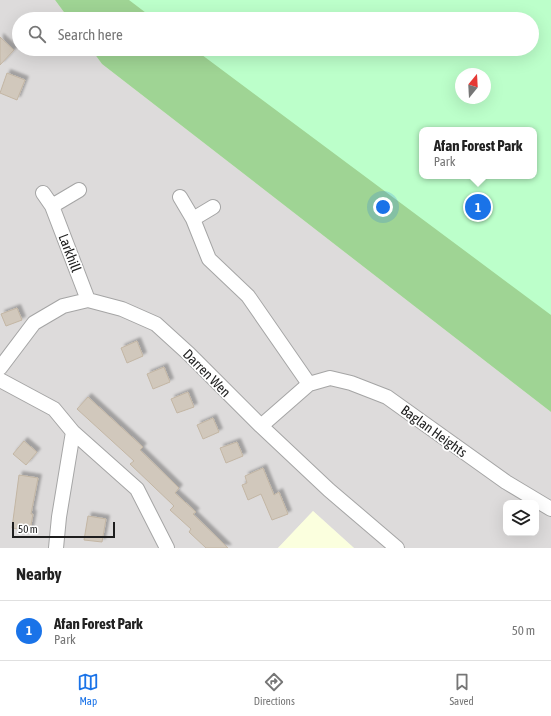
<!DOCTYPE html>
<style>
:root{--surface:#fff;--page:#f2f2f2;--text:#222;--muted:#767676;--line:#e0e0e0;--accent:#1a73e8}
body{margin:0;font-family:"Asap Condensed",sans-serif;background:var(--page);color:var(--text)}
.controls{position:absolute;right:12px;bottom:12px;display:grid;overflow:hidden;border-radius:8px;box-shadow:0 4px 16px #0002}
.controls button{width:36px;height:36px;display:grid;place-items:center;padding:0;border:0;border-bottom:1px solid var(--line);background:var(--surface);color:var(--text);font:20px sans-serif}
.compass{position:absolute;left:455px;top:68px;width:36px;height:36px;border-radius:50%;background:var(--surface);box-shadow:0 4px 16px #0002;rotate:18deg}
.scale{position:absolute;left:12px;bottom:10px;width:103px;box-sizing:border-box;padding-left:4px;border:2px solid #1e1e1e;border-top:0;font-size:11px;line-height:14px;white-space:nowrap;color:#1e1e1e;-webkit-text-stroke:3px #fff;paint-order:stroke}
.you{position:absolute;left:383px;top:207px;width:14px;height:14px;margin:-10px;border:3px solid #fff;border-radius:50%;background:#1a73e8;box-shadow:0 0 0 6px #1a73e833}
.badge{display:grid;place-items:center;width:26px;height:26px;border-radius:50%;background:var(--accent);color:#fff;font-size:13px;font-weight:700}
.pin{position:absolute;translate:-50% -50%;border:2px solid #fff;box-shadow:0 1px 4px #0006}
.popup{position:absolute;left:419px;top:127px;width:118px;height:52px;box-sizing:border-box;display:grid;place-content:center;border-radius:8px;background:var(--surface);filter:drop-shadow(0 1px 3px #0005);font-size:13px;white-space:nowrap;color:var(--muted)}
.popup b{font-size:15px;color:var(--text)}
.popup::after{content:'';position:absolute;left:50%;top:100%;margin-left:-8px;border:8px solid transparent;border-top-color:var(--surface)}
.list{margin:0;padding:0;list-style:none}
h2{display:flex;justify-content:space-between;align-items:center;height:52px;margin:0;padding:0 16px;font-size:17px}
h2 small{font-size:13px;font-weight:400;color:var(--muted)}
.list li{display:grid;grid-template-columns:26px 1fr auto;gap:12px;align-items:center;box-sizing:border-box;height:60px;padding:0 16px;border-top:1px solid var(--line)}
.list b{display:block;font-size:15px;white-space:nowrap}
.list p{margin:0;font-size:13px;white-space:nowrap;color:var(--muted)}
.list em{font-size:13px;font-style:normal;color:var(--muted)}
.icon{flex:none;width:22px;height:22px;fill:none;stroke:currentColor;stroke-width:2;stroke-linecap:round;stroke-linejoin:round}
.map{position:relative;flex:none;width:551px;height:548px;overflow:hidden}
.search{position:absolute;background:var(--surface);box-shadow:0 4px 16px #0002;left:12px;right:12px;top:12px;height:44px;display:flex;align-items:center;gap:10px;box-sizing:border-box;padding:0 14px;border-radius:22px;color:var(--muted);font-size:15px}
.sheet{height:112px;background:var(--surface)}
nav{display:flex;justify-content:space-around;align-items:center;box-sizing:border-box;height:56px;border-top:1px solid var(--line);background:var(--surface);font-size:11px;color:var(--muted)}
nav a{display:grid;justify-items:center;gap:2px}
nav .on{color:var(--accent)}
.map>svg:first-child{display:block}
</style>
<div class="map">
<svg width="551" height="548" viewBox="0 0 551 548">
<defs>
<filter id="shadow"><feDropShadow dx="3.5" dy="-3.5" stdDeviation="1" flood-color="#0004"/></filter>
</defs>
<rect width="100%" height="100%" fill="#f0eee3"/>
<path fill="#dddbdb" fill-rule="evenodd" d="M0,0H55L69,19H19V49H91L102,64L551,412V548H354L313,511L278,548H0ZM506,503H536V533H506Z"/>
<path fill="#fbffde" d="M313,511L354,548H278Z"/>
<path fill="#9fd494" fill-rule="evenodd" d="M55,0H551V412L102,64L91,49H532V19H69ZM461,74H485V98H461ZM422,130H534V176H422Z"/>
<path fill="#bcffca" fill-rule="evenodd" d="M129,0H551V315L194,49H532V19H154ZM461,74H485V98H461ZM422,130H534V176H422Z"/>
<path fill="#d1c8bc" stroke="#c3b6a4" filter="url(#shadow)" d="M0,37L14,50L0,65Z
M7,73L25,80L17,100L0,93Z
M17,308L22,320L6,326L1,314Z
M137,341L143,356L127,363L121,348Z
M164,367L170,382L153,389L147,374Z
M188,392L194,407L177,413L171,399Z
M88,397L143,447L140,450L179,488L175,493L196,512L193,514L228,548H206L189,532L191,529L170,510L174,506L130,464L134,461L77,409Z
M213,418L219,432L203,439L197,425Z
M24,441L37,452L26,465L13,454Z
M237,442L243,456L226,463L220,448Z
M263,468L274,495L279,492L288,514L272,520L261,494L248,500L242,485L247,483L245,476Z
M19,475L38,478L31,514H33L30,531L12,528Z
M88,516L106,519L102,542L84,540Z"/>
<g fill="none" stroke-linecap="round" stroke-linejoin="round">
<g stroke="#a5a5a5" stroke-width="16">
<path id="street" d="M43,193L52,206L88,300
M180,197L193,219L209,259L248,296L309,384
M52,206L79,190
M193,219L213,207
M0,368L34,323L63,306L88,300L122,309L156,324L189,354L261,426L329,490L397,548
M0,380L54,409L73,432L137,489L167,548
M261,426L309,384L330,378L351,383L387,397L506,482L551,509
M56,548L59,517L73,432"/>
</g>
<use href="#street" stroke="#fff" stroke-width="14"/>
</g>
<g text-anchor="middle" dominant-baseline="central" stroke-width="3.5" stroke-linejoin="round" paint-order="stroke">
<g font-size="14" fill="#1e1e1e" stroke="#fff">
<text transform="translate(70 253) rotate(69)">Larkhill</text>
<text transform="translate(207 373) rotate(45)">Darren Wen</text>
<text transform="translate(434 431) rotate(36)">Baglan Heights</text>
</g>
</g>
</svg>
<div class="controls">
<button><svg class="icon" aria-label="layers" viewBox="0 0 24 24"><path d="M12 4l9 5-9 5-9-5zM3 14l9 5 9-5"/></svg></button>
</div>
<svg class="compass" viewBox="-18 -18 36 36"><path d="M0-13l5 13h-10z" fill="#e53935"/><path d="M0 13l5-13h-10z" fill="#767676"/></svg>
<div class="scale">50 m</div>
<div class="you"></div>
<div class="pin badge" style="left:478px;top:207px">1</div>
<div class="popup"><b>Afan Forest Park</b>Park</div>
<div class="search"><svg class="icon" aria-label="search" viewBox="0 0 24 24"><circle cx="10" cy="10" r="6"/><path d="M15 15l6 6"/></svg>Search here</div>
</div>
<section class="sheet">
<h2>Nearby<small></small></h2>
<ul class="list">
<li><span class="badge">1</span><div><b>Afan Forest Park</b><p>Park</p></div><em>50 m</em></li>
</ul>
</section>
<nav>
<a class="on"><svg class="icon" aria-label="map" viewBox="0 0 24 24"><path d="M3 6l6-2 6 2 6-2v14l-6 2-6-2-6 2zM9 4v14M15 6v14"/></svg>Map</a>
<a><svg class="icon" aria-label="directions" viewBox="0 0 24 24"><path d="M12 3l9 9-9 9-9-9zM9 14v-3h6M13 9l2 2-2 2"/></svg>Directions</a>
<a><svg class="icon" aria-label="saved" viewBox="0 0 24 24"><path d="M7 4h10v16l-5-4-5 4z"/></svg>Saved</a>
</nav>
